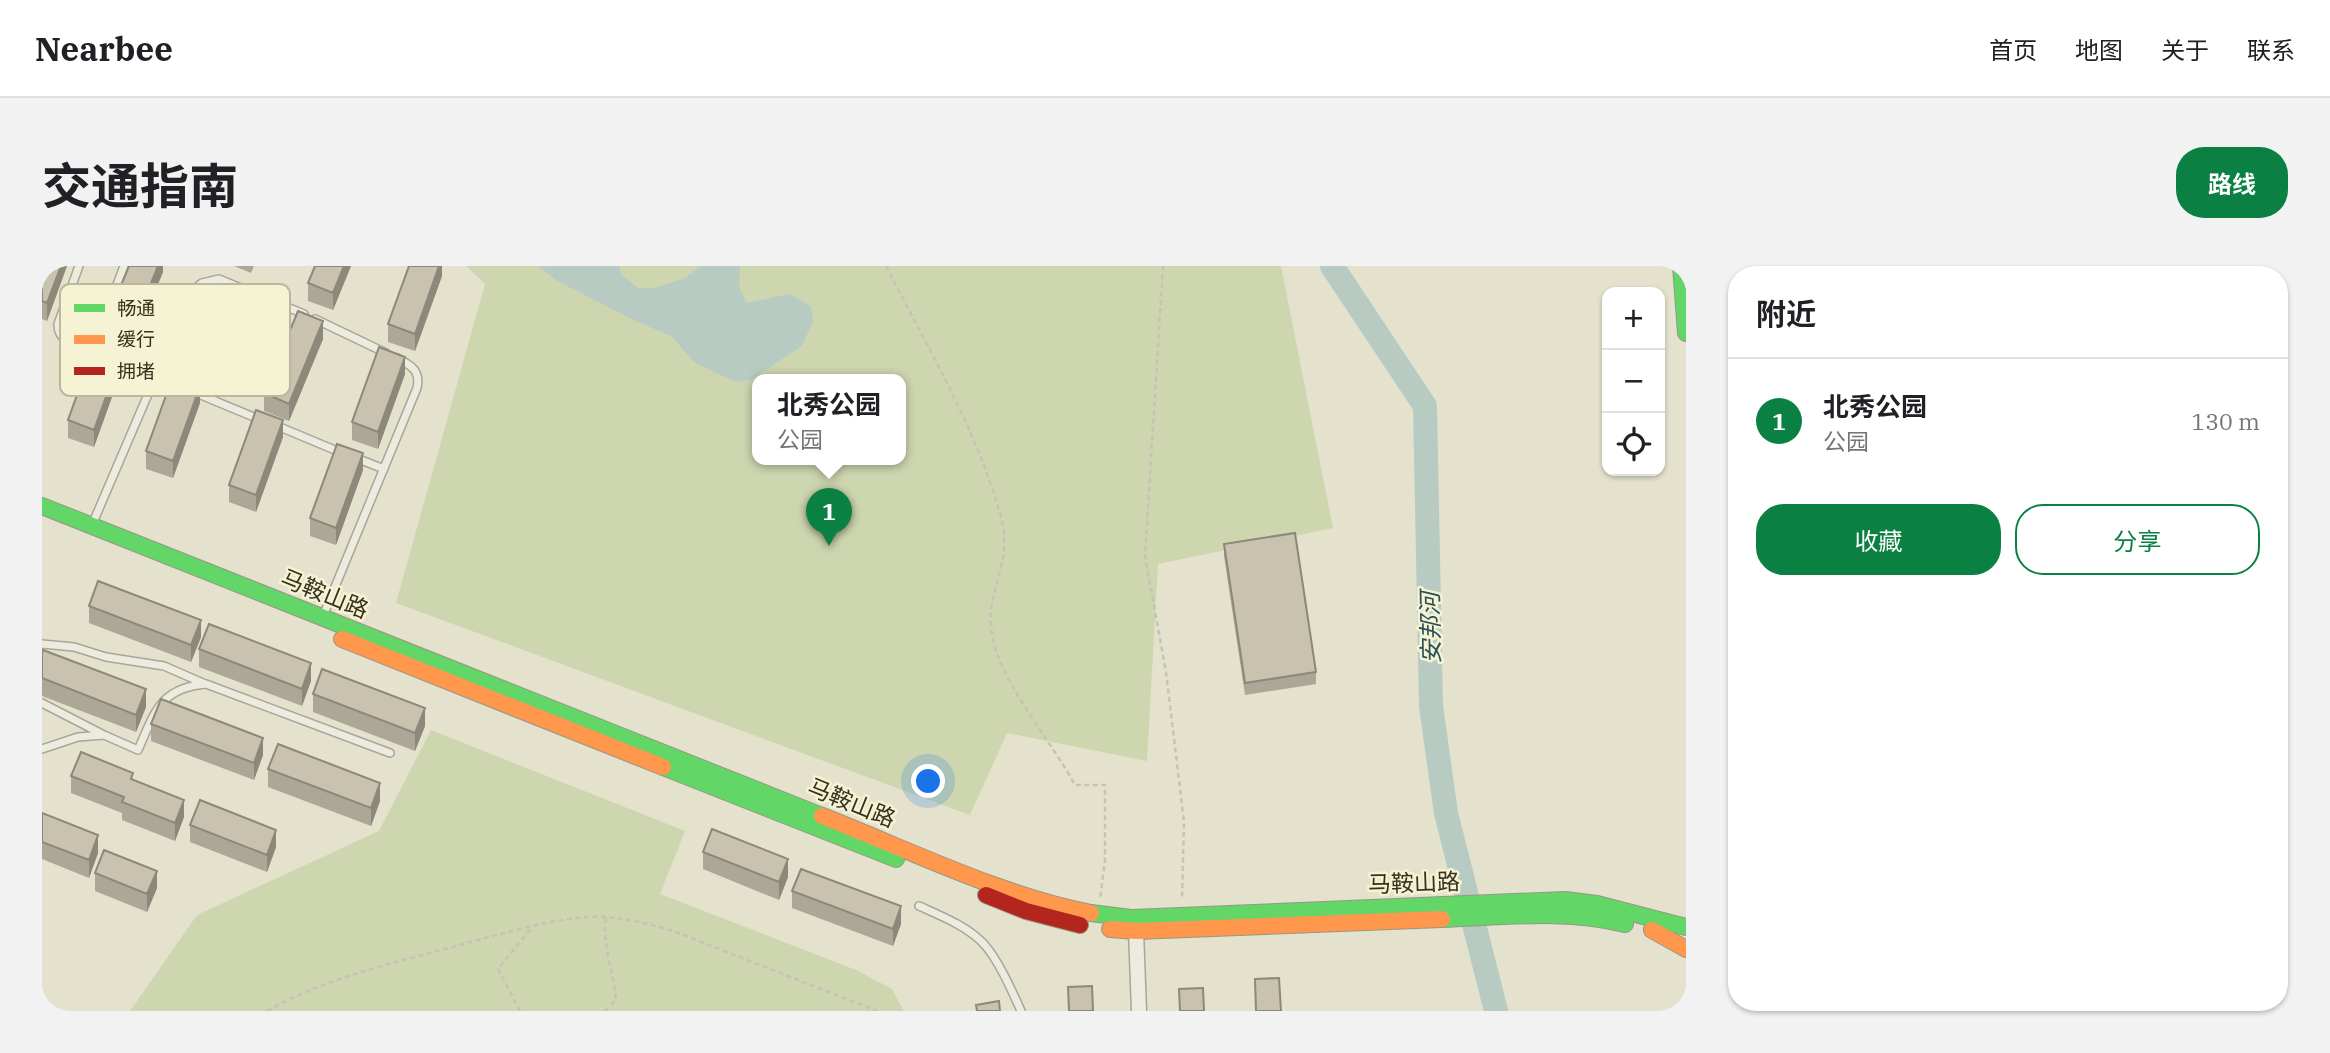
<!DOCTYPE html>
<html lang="zh">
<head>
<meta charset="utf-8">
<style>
	:root { --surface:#fff; --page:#f2f2f2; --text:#202124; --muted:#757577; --line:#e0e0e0; --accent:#0b8043 }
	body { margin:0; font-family:"IBM Plex Serif","Noto Sans SC",serif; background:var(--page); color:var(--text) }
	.controls { position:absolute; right:21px; top:21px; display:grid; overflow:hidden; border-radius:14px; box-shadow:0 2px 5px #0004 }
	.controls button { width:63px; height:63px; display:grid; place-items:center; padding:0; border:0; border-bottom:2px solid var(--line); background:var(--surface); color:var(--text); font:35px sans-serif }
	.you { position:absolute; left:887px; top:516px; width:24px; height:24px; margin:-18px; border:5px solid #fff; border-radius:50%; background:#1a73e8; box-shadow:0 0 0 10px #1a73e833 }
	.badge { display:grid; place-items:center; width:46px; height:46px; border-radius:50%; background:var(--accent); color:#fff; font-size:23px; font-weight:700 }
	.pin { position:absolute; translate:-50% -58px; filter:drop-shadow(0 2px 4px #0008) }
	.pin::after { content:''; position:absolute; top:37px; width:24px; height:21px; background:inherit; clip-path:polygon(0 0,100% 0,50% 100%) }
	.popup { position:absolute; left:710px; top:108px; width:154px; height:91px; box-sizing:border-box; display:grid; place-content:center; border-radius:14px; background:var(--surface); filter:drop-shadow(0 2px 5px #0005); font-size:23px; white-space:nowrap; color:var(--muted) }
	.popup b { font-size:26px; color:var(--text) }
	.popup::after { content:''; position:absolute; left:50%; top:100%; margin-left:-14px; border:14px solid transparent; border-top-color:var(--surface) }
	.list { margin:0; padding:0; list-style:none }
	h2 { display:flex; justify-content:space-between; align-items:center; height:91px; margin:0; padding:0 28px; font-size:30px }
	h2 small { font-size:23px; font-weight:400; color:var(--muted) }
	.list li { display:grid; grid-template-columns:46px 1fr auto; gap:21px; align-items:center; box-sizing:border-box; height:126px; padding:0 28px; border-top:2px solid var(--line) }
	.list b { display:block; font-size:26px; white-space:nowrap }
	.list p { margin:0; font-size:23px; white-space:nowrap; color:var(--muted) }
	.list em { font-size:23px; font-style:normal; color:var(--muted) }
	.actions { display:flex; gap:14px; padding:21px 28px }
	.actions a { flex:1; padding:16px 0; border:2px solid var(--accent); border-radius:28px; text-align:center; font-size:24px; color:var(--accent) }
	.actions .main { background:var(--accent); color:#fff }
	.icon { flex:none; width:38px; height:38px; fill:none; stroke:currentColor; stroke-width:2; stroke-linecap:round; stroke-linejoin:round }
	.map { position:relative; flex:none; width:1644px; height:745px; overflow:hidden; border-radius:28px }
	header { display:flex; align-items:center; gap:42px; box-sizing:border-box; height:98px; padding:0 35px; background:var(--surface); border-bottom:2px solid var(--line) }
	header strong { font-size:33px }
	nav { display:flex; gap:38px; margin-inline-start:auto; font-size:24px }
	.intro { display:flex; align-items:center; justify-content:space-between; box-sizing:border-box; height:168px; padding:0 42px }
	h1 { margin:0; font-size:49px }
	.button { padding:18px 32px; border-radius:28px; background:var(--accent); color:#fff; font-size:24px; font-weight:700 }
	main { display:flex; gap:42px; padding:0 42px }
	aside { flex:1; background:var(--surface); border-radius:28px; box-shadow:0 2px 5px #0004 }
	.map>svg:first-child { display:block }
	.green { fill:#cdd6af; fill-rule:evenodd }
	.water { fill:#b8cbc3 }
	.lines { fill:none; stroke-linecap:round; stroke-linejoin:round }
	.river { stroke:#b8cbc3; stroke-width:24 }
	.lane-casing { stroke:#a9a696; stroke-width:10 }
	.street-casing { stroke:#a9a696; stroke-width:17 }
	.fast-casing { stroke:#999686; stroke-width:18 }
	.slow-casing { stroke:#999686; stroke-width:18 }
	.jam-casing { stroke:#999686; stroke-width:18 }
	.path { stroke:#c5c3b6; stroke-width:2.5; stroke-dasharray:5 3.5; stroke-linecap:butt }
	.lane { stroke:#ecebdf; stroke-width:7 }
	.street { stroke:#ecebdf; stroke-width:14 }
	.fast { stroke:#63d668; stroke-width:16 }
	.slow { stroke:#ff974d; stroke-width:16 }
	.jam { stroke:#b3261e; stroke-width:16 }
	.wall { fill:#aca796 }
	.shaded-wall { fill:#8c887a }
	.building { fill:#c8c2ae; stroke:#8c887a; stroke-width:2 }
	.labels { text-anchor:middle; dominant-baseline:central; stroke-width:5; stroke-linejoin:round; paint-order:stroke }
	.street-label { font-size:23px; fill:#38301e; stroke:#f5f3d3 }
	.water-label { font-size:24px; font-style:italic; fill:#2d5158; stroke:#f5f3d3 }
	.key { fill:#f5f3d3; stroke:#bcb89d; stroke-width:2 }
	.key-label { font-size:19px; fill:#38301e }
</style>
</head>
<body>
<header>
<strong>Nearbee</strong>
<nav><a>首页</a><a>地图</a><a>关于</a><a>联系</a></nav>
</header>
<div class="intro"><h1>交通指南</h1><a class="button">路线</a></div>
<main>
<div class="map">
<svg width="1644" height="745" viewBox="0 0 1644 745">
	<rect width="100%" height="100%" fill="#e4e2cd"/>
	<!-- green -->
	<path class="green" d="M 424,0 L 1239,0 L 1291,262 L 1116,298 L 1105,495 L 965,467 L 928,549 L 354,337 L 443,18 ZM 715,114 L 859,114 L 859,194 L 715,194 Z
		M 389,464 L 643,565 L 618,628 L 814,704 L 850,723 L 862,745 L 88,745 L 155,649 L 337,565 Z"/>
	<!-- water -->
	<path class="water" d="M 496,0 L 577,0 L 579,8 L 596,22 L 612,22 L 643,12 L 659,0 L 698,0 L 697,20 L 704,37 L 748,28 L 769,41 L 771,55 L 760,80 L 709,114 L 693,116 L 652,96 L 629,70 L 596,56 L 515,15 Z"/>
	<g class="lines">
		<!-- river -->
		<path class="river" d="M 1290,0 L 1383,140 L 1389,440 L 1404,547 L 1454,745"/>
		<!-- lane casing -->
		<g class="lane-casing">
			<path id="lane" d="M 37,0 L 16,58 C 15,78 41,82 57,88
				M 273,53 L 344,87
				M 50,85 L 82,0
				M 71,94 L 135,120
				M 149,125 L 219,154
				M 233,159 L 300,187
				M 314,192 L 342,203
				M 50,259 L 107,126 L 121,59 L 130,46 L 151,24 L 160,17 L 177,13 L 262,48
				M 281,350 L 375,122 C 379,105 369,99 355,92
				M 0,378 L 32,381 L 64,391 L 122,400 L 161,417
				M 0,437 L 62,469 L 36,471 L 0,483
				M 62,469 L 96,484 C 113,446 118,422 164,418 L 348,487
				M 877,640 C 899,650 925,660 942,678 C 957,695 970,725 979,745"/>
		</g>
		<!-- street casing -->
		<g class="street-casing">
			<path id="street" d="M 1094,665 L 1097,745"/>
		</g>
		<!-- fast casing -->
		<g class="fast-casing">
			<path id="fast" d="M 1639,0 L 1644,67
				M 0,240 L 780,550
				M 621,501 L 854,593
				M 1049,647 L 1089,652 L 1523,634 L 1555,638 L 1644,661
				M 1400,653 C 1460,651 1524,643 1583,658"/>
		</g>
		<!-- slow casing -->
		<g class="slow-casing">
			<path id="slow" d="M 300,373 L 621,501
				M 780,550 C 867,584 957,629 1049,647
				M 1068,663 L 1094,665 L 1400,653
				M 1610,664 L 1644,683"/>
		</g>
		<!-- jam casing -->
		<g class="jam-casing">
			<path id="jam" d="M 944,629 L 984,645 L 1038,659"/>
		</g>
		<!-- path -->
		<path class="path" d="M 844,0 C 885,81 935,163 959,251 C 971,296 946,321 949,361 C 953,411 1009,474 1033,519 L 1063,519 L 1063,594 L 1058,634
			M 1121,0 L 1103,290 L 1124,406 L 1142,556 L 1140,633
			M 225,745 C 285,711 352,697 418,679 C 459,668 524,648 565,651 C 588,653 611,659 634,666 L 835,745
			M 478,745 L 456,703 L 490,661
			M 563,745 L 574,734 C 572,706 560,679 564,651"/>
		<!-- lane -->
		<use href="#lane" class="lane"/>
		<!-- street -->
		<use href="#street" class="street"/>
		<!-- fast -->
		<use href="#fast" class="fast"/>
		<!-- slow -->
		<use href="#slow" class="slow"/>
		<!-- jam -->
		<use href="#jam" class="jam"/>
	</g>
	<!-- wall -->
	<path class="wall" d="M 0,0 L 25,0 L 5,55 L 0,53 Z
		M 121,0 L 121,6 L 87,88 L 62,78 L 62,60 Z
		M 192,0 L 212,0 L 209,7 Z
		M 309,0 L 291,44 L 266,35 L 266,17 Z
		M 400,0 L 400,10 L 373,85 L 346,76 L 346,58 Z
		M 281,73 L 247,155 L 222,145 L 222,127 Z
		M 79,106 L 52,181 L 26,172 L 26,154 Z
		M 363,108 L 336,183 L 310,174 L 310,156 Z
		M 158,137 L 131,212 L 104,203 L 104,185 Z
		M 241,171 L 214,246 L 187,236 L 187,219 Z
		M 321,204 L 294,279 L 268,270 L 268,252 Z
		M 1182,278 L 1274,406 L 1274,418 L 1203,429 L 1182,290 Z
		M 47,340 L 159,371 L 149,396 L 47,357 Z
		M 157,383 L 269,415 L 260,440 L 157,401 Z
		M 0,387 L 104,441 L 94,466 L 0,430 Z
		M 271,428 L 383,460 L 373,485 L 271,446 Z
		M 109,458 L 221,489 L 212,514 L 109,475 Z
		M 226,503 L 338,535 L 329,560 L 226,521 Z
		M 29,510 L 91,514 L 142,551 L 133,575 L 80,554 L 80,547 L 29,527 Z
		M 0,547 L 56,587 L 47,612 L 0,593 Z
		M 148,559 L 234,581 L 225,606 L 148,576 Z
		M 661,586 L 746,611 L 737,634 L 661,603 Z
		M 53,607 L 115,622 L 105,646 L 53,625 Z
		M 750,625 L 859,658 L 851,680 L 750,642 Z"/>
	<!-- shaded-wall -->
	<path class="shaded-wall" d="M 19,0 L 25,0 L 5,55 L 5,37 Z
		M 116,0 L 121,0 L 121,6 L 87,88 L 87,71 Z
		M 302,0 L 309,0 L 291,44 L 291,27 Z
		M 397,0 L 400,0 L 400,10 L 373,85 L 373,68 Z
		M 281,55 L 281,73 L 247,155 L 247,138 Z
		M 79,89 L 79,106 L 52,181 L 52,164 Z
		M 363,91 L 363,108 L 336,183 L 336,166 Z
		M 158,120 L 158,137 L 131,212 L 131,195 Z
		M 241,154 L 241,171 L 214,246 L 214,229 Z
		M 321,187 L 321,204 L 294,279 L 294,262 Z
		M 159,354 L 159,371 L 149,396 L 149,379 Z
		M 269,397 L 269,415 L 260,440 L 260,423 Z
		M 104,423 L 104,441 L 94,466 L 94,449 Z
		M 383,442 L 383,460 L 373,485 L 373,467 Z
		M 221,472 L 221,489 L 212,514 L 212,497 Z
		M 338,517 L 338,535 L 329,560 L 329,542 Z
		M 142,534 L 142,551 L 133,575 L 133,557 Z
		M 234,564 L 234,581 L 225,606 L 225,589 Z
		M 56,569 L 56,587 L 47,612 L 47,594 Z
		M 746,593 L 746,611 L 737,634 L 737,616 Z
		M 115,605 L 115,622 L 105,646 L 105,628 Z
		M 859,640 L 859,658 L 851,680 L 851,663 Z"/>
	<!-- building -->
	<path class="building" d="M 0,0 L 19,0 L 5,37 L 0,35 Z
		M 87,0 L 116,0 L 87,71 L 62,60 Z
		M 273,0 L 302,0 L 291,27 L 266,17 Z
		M 367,0 L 397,0 L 373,68 L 346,58 Z
		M 256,45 L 281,55 L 247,138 L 222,127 Z
		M 53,79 L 79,89 L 52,164 L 26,154 Z
		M 337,81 L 363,91 L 336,166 L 310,156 Z
		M 131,110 L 158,120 L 131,195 L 104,185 Z
		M 214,144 L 241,154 L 214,229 L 187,219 Z
		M 295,178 L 321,187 L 294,262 L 268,252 Z
		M 1253,267 L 1274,406 L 1203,417 L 1182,278 Z
		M 56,315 L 159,354 L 149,379 L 47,340 Z
		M 167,358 L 269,397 L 260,423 L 157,383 Z
		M 1,384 L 104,423 L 94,449 L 0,412 L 0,387 Z
		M 280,403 L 383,442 L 373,467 L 271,428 Z
		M 119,433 L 221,472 L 212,497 L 109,458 Z
		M 236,478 L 338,517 L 329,542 L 226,503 Z
		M 39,486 L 91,507 L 89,513 L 142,534 L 133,557 L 80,536 L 82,531 L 29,510 Z
		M 158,534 L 234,564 L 225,589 L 148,559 Z
		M 0,547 L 56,569 L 47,594 L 0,576 Z
		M 670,563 L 746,593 L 737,616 L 661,586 Z
		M 62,584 L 115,605 L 105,628 L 53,607 Z
		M 759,603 L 859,640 L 851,663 L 750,625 Z
		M 1237,712 L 1239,745 L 1214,745 L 1213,713 Z
		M 1050,720 L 1051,745 L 1027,745 L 1026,721 Z
		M 1161,722 L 1162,745 L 1138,745 L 1137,723 Z
		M 957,735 L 958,745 L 935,745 L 934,739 Z"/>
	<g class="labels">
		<!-- street labels -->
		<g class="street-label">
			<text transform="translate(283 327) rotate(22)">马鞍山路</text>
			<text transform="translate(810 536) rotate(22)">马鞍山路</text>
			<text transform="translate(1372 616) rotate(-2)">马鞍山路</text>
		</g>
		<!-- water labels -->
		<g class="water-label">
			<text transform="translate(1388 362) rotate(-91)">安邦河</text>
		</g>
	</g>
	<!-- legend -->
	<rect x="18" y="18" width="230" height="112" rx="10" class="key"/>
	<rect x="32" y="38" width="31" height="8" fill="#63d668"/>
	<rect x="32" y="69" width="31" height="9" fill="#ff974d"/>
	<rect x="32" y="101" width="31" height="8" fill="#b3261e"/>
	<g class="key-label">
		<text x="75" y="49">畅通</text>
		<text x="75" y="80">缓行</text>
		<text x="75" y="112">拥堵</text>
	</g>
</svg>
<div class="controls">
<button>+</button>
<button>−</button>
<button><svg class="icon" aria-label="locate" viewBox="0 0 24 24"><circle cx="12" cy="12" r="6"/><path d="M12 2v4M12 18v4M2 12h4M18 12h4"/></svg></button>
</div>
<div class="you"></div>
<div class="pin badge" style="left:787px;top:280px">1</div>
<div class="popup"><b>北秀公园</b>公园</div>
</div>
<aside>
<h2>附近<small></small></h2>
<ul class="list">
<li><span class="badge">1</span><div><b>北秀公园</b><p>公园</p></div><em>130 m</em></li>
</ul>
<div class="actions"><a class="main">收藏</a><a>分享</a></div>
</aside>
</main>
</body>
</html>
